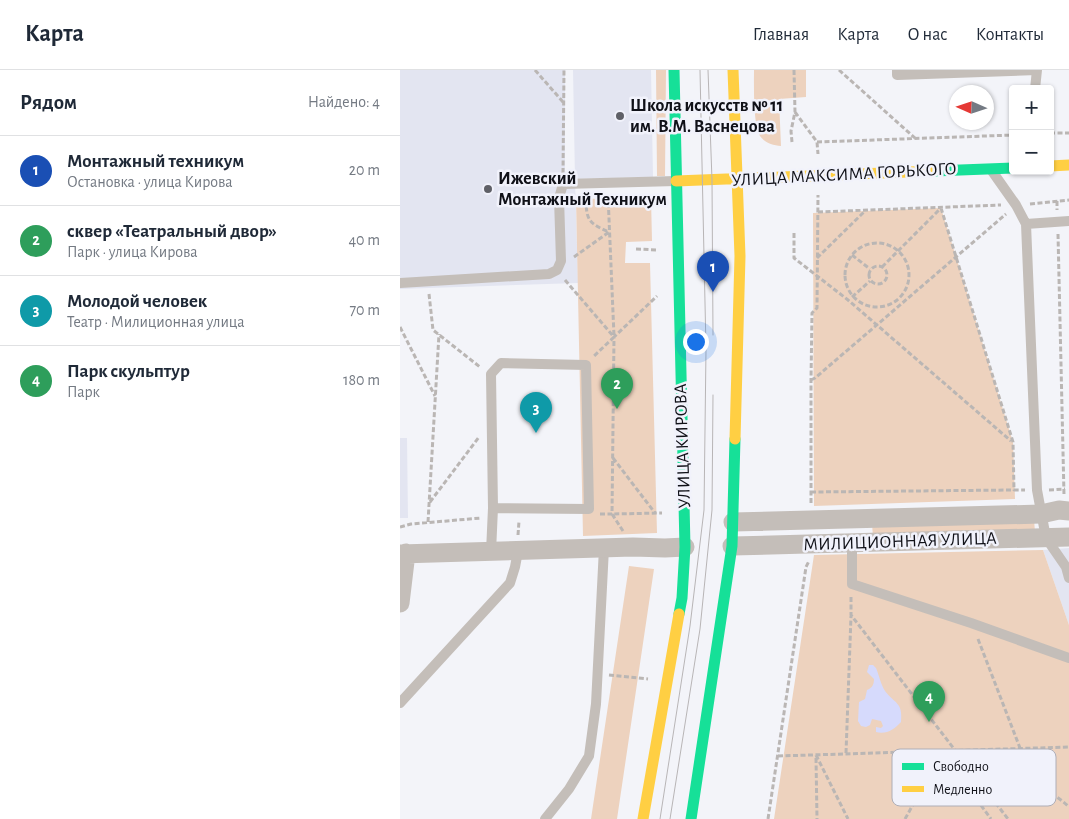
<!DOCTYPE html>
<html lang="ru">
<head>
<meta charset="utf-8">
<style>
	:root { --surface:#fff; --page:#f6f6f7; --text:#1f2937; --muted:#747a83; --line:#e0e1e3; --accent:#0f766e }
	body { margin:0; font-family:"Alegreya Sans",sans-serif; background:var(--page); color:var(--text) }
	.controls { position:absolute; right:15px; top:15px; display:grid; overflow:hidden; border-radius:5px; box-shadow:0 1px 4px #0004 }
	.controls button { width:45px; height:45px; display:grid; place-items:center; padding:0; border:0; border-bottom:1px solid var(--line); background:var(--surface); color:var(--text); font:25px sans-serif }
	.compass { position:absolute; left:549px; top:15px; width:45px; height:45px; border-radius:50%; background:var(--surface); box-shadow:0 1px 4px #0004; rotate:273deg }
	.you { position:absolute; left:295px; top:271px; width:18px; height:18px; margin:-12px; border:4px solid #fff; border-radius:50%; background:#1a73e8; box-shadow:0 0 0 8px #1a73e833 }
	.badge { display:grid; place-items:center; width:32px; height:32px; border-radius:50%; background:var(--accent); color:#fff; font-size:16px; font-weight:700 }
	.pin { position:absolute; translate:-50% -41px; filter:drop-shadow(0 1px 2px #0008) }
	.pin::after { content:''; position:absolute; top:26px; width:18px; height:15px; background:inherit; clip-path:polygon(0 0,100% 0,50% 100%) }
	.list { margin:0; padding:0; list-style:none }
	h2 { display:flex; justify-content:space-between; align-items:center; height:65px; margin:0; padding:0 20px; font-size:21px }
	h2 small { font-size:16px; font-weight:400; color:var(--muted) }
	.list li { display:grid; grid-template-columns:32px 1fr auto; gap:15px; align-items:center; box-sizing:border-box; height:70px; padding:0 20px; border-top:1px solid var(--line) }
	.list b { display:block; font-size:19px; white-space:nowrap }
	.list p { margin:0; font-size:16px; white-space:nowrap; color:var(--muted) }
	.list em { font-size:16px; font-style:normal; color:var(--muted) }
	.map { position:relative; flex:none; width:669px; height:749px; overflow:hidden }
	header { display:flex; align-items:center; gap:30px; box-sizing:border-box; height:70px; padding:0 25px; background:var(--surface); border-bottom:1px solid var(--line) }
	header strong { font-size:24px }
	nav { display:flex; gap:28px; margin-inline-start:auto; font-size:18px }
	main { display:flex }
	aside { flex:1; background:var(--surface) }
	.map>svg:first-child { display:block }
	.built { fill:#e3e5f1 }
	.green { fill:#edd2be }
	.water { fill:#d6dafc }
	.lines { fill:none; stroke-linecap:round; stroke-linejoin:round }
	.path { stroke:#bab6b4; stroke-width:3; stroke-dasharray:5 2.5; stroke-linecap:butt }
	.lane { stroke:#c4beb9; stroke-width:10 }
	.street { stroke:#c4beb9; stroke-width:19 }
	.fast { stroke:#16e098; stroke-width:11 }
	.slow { stroke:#ffcf43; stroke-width:11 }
	.tram { stroke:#b8b5b6; stroke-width:1 }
	.poi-dot { fill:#5f6067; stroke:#f1f2fb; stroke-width:2 }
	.labels { text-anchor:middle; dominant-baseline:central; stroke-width:5; stroke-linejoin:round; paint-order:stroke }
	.poi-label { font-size:18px; font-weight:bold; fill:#101118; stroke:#f1f2fb; text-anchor:start }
	.street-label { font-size:18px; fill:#101118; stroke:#f1f2fb }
	.key { fill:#f1f2fb; stroke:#aeaeb7; stroke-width:1 }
	.key-label { font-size:14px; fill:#101118 }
</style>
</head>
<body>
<header>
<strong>Карта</strong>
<nav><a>Главная</a><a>Карта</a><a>О нас</a><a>Контакты</a></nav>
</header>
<main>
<aside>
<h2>Рядом<small>Найдено: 4</small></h2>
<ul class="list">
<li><span class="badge" style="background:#1a4fb4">1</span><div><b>Монтажный техникум</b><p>Остановка · улица Кирова</p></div><em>20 m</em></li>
<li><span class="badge" style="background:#2e9e5b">2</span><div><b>сквер «Театральный двор»</b><p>Парк · улица Кирова</p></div><em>40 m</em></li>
<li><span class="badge" style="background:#0f9aa8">3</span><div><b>Молодой человек</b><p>Театр · Милиционная улица</p></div><em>70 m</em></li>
<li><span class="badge" style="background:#2e9e5b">4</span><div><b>Парк скульптур</b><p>Парк</p></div><em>180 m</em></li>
</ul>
</aside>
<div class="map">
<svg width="669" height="749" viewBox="0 0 669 749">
	<rect width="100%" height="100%" fill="#f3f4f9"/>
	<!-- built -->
	<path class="built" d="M 0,0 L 165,0 L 165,101 L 167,106 L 175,109 L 173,0 L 251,0 L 253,107 L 175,109 L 178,213 L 0,219 Z
		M 0,368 L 7,368 L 8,448 L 0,448 Z
		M 669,478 L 669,555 L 643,480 Z"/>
	<!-- green -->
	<path class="green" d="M 256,0 L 266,0 L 265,106 L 257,106 Z
		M 354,0 L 406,0 L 406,27 L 379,29 L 381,76 C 373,75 365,73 360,66 C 353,55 354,15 354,0 Z
		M 251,128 L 252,171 L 226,172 L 225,193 L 250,193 L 257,463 L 183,466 L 176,129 Z
		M 541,138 L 613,372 L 615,429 L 414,436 L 413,143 Z
		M 634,448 L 635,463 L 473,468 L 472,453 Z
		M 643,480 L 669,555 L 669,749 L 374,749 L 414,485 Z
		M 229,496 L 254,499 L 217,749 L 191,749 Z"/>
	<!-- water -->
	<path class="water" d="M 469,595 L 473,595 L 476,598 C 479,605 481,615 485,621 C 495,634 503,632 501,652 C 495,659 486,665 476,662 L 476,657 L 481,658 L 483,656 L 481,651 L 472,649 L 470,655 L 466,657 L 461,656 L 458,651 L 459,632 L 465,629 L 467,620 C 472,618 474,615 474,609 L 467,602 Z"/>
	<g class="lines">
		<!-- path -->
		<path class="path" d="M 135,0 L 163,32
			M 439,0 L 515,68
			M 395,42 L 417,72 L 418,84
			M 650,63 L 669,63
			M 392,72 L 391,61 L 395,42 L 394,0
			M 417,72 L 613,65
			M 163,103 L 164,0
			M 208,125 L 214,266
			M 657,131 L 657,140
			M 630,134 L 669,130
			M 541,138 L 613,372 L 614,420 L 625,420
			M 418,142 L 601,135
			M 394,163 L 394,188 L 448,230 L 611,371
			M 658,164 L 664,425
			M445 205a32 32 0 1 1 64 0a32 32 0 1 1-64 0Z
			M 236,179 L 258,180
			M 452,185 L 470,199
			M 174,187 L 209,162 C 188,153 186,150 186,126
			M 417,188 L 464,142
			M469 205a9 9 0 1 1 18 0a9 9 0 1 1-18 0Z
			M 482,197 L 541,138
			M 165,210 L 214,267 L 193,287
			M 29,224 L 33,260 L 80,297
			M 452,227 L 470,211
			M 0,257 L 35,326
			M 411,310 L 415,308 L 606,144
			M 213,388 L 255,443
			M 649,420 L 665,419
			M 411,422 L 614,420
			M 30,432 L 79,367
			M 411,433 L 411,310 L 412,243 L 417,238 L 418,125
			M 200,444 L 212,444 L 214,267 L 257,226
			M 28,452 L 39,264
			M 0,457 L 11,454 L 81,448
			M 223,461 L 212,444 L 262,443
			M 118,465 L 119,451
			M 451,527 L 451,545 L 608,749
			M 578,569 L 620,678
			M 209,605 L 248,609
			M 541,681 L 591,749
			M 446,683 L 451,546
			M 416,685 L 448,749
			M 378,686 L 669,677
			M 416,688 L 417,749
			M 574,726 C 580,721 587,716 595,714 C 620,708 651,719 669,737
			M 368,749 L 406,497 L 409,491
			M 505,749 L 519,724 L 530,717 L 530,681"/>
		<!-- lane -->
		<path class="lane" d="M 497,0 L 497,5 L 637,0
			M 635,19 L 637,0
			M 592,101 L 616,135 L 626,154 L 637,420 L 646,468 L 666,497 L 669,508
			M 626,154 L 669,151
			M 0,213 L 149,204 L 157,200 L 161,191 L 159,128 L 163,114 L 276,111
			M 452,473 L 452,514 L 571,553 L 669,588
			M 91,482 L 93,438 L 189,439 L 186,295 L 101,293 L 91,304 L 93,438
			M 0,633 L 110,513 L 115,497 L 118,481
			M 145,749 L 169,719 L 189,686 L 196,634 L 204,478"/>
		<!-- street -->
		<path class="street" d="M 333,452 L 641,444 L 659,440 L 669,441
			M 332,476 L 669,467
			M 0,484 L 233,477 L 265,478 L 285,477
			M 0,533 L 6,483"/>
		<!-- fast -->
		<path class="fast" d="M 274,0 L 285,477 L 282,528 L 279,544
			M 534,101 L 613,98
			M 291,749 L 332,476 L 335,369"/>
		<!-- slow -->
		<path class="slow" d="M 333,0 L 340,186 L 335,369
			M 650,96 L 669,95
			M 276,111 L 534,101
			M 243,749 L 279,544"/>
		<!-- tram -->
		<path class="tram" d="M 308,0 L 312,110 L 313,265
			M 260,749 L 290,556 L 304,440 L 306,279 L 300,0
			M 270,749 L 300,559 L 312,440 L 313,325"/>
	</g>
	<!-- markers -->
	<g class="poi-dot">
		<circle cx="220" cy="46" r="5"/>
		<circle cx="88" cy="119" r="5"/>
	</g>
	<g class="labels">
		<!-- poi labels -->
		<g class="poi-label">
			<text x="230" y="36">Школа искусств № 11<tspan x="230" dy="21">им. В.М. Васнецова</tspan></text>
			<text x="98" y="109">Ижевский<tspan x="98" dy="21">Монтажный Техникум</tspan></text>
		</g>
		<!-- street labels -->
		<g class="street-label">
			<text transform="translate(444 105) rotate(-3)">УЛИЦА МАКСИМА ГОРЬКОГО</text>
			<text transform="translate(283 376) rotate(-92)">УЛИЦА КИРОВА</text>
			<text transform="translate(500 472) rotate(-2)">МИЛИЦИОННАЯ УЛИЦА</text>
		</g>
	</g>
	<!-- legend -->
	<rect x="492" y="679" width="164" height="57" rx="8" class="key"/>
	<rect x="502" y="693" width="22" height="7" fill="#16e098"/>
	<rect x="502" y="716" width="22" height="6" fill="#ffcf43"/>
	<g class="key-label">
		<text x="533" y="701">Свободно</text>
		<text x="533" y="724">Медленно</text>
	</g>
</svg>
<div class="controls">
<button>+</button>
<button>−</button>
</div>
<svg class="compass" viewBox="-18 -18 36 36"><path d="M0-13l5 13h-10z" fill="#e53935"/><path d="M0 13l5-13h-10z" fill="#747a83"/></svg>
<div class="you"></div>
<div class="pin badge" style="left:313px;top:222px;background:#1a4fb4">1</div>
<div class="pin badge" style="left:217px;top:339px;background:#2e9e5b">2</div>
<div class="pin badge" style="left:136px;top:363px;background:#0f9aa8">3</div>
<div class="pin badge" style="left:529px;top:652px;background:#2e9e5b">4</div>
</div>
</main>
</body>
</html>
